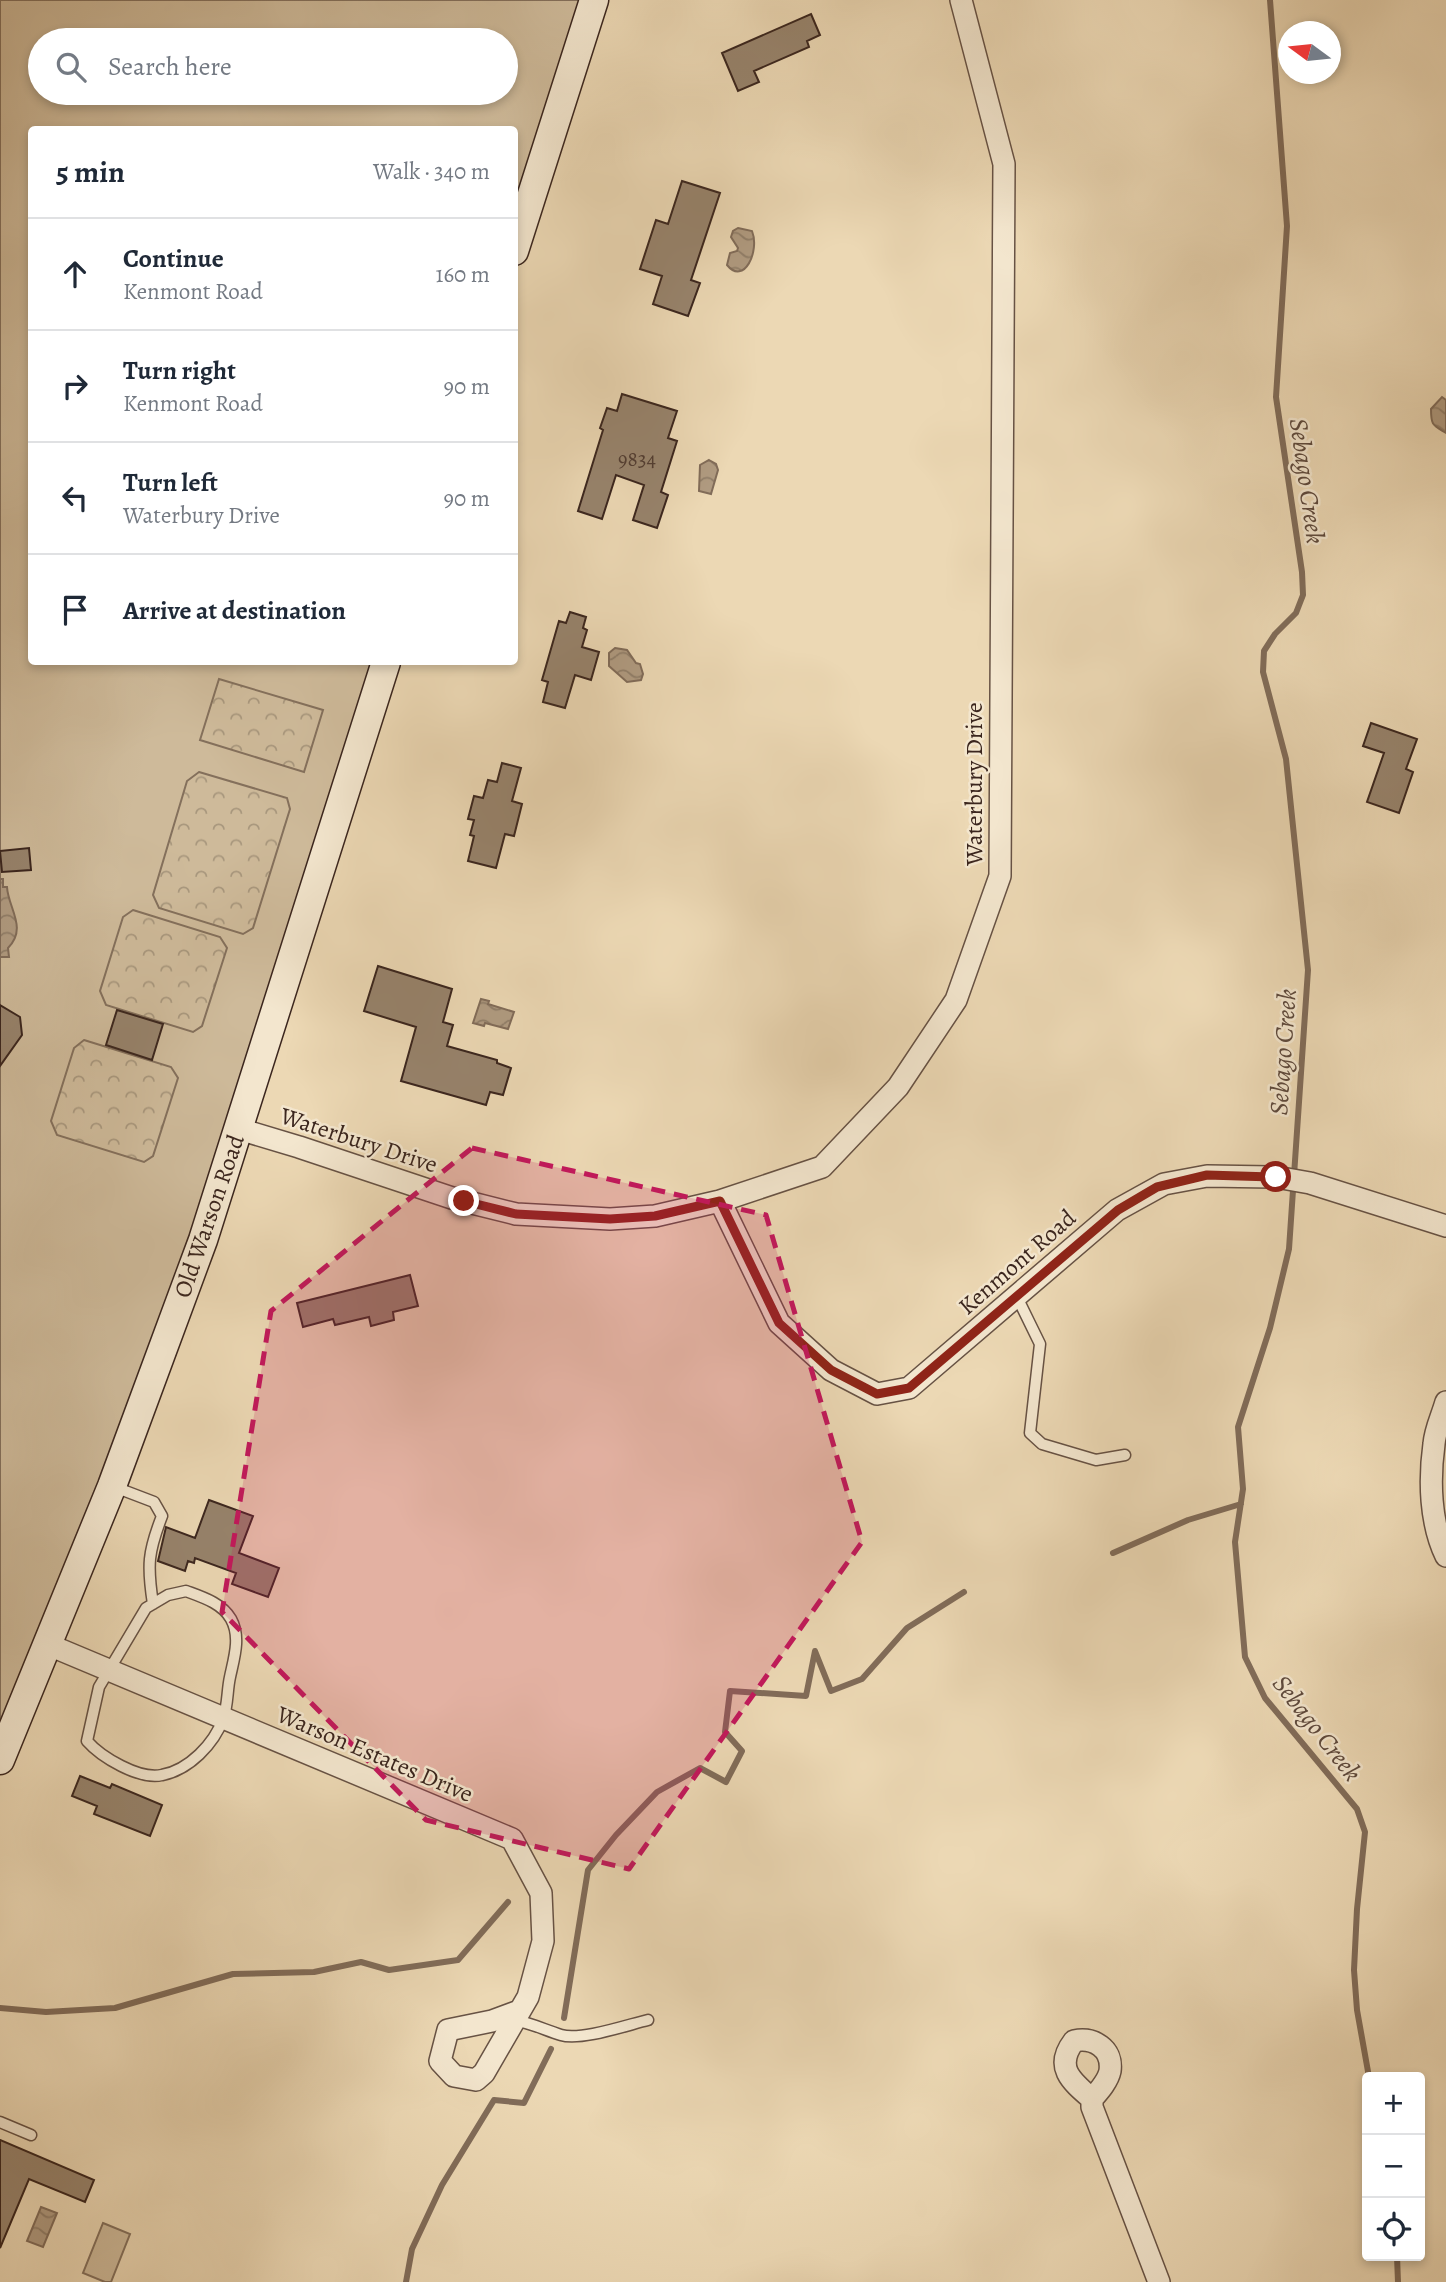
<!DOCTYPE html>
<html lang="en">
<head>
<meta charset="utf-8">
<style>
	:root { --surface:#fff; --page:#f6f6f7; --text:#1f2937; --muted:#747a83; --line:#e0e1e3 }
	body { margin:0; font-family:Alegreya,serif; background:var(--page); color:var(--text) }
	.controls { position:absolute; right:21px; bottom:21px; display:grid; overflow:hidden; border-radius:7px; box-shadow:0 4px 10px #0003 }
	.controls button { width:63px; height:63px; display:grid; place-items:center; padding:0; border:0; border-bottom:2px solid var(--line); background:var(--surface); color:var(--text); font:35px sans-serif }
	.compass { position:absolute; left:1278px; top:21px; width:63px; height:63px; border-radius:50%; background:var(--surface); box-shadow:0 4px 10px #0003; rotate:285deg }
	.stop { position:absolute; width:21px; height:21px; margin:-16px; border:5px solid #8f2418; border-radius:50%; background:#fff }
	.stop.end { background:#8f2418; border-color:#fff; box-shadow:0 2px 7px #0008 }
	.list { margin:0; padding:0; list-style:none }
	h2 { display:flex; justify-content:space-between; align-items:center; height:91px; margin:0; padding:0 28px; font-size:30px }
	h2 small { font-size:23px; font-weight:400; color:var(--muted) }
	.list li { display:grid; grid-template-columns:46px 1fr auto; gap:21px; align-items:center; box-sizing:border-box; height:112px; padding:0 28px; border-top:2px solid var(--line) }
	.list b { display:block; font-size:26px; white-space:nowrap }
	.list p { margin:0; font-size:23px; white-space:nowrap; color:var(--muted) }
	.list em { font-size:23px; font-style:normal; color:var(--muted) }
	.icon { flex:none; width:38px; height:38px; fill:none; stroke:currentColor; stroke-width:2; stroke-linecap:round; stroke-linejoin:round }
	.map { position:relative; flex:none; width:1446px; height:2282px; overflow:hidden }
	.search { position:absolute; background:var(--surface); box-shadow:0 4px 10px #0003; left:28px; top:28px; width:490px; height:77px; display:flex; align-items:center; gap:18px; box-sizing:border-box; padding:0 24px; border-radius:38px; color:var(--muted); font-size:26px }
	.panel { position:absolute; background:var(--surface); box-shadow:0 4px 10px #0003; left:28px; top:126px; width:490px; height:539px; border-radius:7px }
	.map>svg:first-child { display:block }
	.green { fill:#ceba9a; stroke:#84705c; stroke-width:2; fill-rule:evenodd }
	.forest { fill:url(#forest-crowns); stroke:#84705c; stroke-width:2 }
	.water { fill:url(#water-waves); stroke:#816c59; stroke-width:2 }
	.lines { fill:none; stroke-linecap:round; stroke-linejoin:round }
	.stream { stroke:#816c59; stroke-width:6 }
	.building { fill:#97836c; stroke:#3b261e; stroke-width:2 }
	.lane-casing { stroke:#675244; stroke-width:13 }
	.street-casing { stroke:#675244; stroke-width:24 }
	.secondary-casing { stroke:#3b261e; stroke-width:31 }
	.lane { stroke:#f3e6ce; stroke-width:10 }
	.street { stroke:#f3e6ce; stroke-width:21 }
	.secondary { stroke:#f3e6ce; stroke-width:28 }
	.route { stroke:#8f2418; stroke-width:9 }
	.marked { fill:#c2185b; fill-opacity:0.2; stroke:#c2185b; stroke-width:5; stroke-dasharray:14 9; stroke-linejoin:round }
	.labels { text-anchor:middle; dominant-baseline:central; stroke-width:5; stroke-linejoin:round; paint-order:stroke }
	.number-label { font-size:21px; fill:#523d32 }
	.street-label { font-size:24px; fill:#3b261e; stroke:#f3e6ce }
	.water-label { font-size:26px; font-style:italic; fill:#5e493c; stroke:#f3e6ce }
</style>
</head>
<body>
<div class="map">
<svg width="1446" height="2282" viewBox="0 0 1446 2282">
	<defs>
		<pattern id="forest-crowns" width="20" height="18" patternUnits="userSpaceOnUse" patternTransform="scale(1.75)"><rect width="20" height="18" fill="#ceba9a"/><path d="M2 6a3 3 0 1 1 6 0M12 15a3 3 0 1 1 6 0" fill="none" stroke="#a8977d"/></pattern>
		<pattern id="water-waves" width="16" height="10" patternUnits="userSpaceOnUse" patternTransform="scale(1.75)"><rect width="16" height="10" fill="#b09b81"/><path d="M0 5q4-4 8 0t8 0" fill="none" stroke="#907e69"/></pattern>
	</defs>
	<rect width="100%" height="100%" fill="#ecd8b4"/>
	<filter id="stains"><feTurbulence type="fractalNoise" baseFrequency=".00286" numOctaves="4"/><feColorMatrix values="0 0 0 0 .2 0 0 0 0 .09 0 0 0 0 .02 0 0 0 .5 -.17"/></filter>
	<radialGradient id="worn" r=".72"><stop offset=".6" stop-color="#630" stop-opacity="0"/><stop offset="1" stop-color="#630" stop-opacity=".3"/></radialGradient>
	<!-- green -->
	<path class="green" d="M 0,0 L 583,0 L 515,216 L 514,130 L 32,130 L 32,662 L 374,662 L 179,1284 L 0,1732 ZM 40,40 L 506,40 L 506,93 L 40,93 Z
		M 103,2223 L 130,2234 L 111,2282 L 105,2282 L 83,2273 Z"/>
	<!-- forest -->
	<path class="forest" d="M 219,679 L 323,710 L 304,772 L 200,740 Z
		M 199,772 L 287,798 L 290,809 L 253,928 L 243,934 L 159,908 L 153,895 L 187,781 Z
		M 133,910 L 220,937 L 227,948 L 202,1026 L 193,1032 L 106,1005 L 100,991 L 123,917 Z
		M 84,1040 L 171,1067 L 178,1078 L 153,1156 L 144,1162 L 57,1135 L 51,1121 L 74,1048 Z"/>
	<!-- water -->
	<path class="water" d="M 738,228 L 752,231 C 760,251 744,286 727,265 L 730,253 L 737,251 L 738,248 L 731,237 L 733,231 Z
		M 1442,397 L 1446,400 L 1446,433 C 1433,425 1431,426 1431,409 Z
		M 709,460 L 716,464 L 718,470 L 711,494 L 699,491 L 700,465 Z
		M 615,648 L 627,650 L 636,663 L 640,664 L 643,674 L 641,680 L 627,682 L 609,666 L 609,653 Z
		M 0,879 L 3,879 L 3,887 L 7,887 C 8,908 28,928 8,948 L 9,957 L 0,957 Z
		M 481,999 L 489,1001 L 488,1004 L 514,1012 L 508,1029 L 485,1023 L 484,1026 L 473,1023 Z
		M 41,2207 L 57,2213 L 43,2247 L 27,2241 Z"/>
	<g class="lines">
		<!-- stream -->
		<path class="stream" d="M 1270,0 L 1287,226 L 1276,397 L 1302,572 L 1303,595 L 1296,613 L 1275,634 L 1264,651 L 1263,672 L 1286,759 L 1308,970 L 1289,1249 L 1270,1328 L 1238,1427 L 1243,1489 L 1235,1542 L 1245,1657 L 1265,1698 L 1357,1809 L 1365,1832 L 1357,1909 L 1354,1970 L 1357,2010 L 1369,2077
			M 1113,1553 L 1188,1520 L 1241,1504
			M 0,2008 L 46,2012 L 115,2008 L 233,1974 L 314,1972 L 361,1962 L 389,1970 L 458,1960 L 508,1902
			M 564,2018 L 588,1870 L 616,1835 L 657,1792 L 700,1768 L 726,1782 L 742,1751 L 725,1732 L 730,1691 L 806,1696 L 815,1651 L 831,1691 L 862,1679 L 907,1628 L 964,1592
			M 1397,2256 L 1398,2282
			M 406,2282 L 412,2249 L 442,2185 L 494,2100 L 524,2103 L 551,2049"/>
	</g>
	<!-- building -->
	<path class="building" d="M 811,14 L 820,35 L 807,41 L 809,47 L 754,71 L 759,82 L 738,91 L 722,53 Z
		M 682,181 L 720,193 L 691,280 L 700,283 L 688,316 L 653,304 L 662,276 L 640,269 L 656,220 L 668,224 Z
		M 622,394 L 677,411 L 668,438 L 677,441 L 661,492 L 668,495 L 657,528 L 633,520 L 644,485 L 616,475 L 602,519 L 578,511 L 603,430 L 600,428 L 607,408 L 617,411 Z
		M 570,612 L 586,617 L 583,628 L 587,630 L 582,647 L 599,652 L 591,680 L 575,675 L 565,708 L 543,702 L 548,682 L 542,680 L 559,621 L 566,623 Z
		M 1371,723 L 1417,739 L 1406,769 L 1413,772 L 1399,813 L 1367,802 L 1384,753 L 1363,746 Z
		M 502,763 L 521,768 L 512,801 L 522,804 L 514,836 L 505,834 L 496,868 L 468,861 L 474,836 L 470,835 L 474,820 L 468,819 L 474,796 L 483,798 L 488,780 L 497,782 Z
		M 29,848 L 31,870 L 2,872 L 0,851 Z
		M 378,966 L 452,989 L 443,1022 L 453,1025 L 447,1046 L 497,1060 L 497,1063 L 511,1068 L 503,1095 L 490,1092 L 486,1105 L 401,1081 L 416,1027 L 364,1011 Z
		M 0,1005 L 20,1017 L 22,1035 L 0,1066 Z
		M 117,1010 L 163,1024 L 152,1060 L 106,1045 Z
		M 410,1275 L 418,1306 L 393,1312 L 394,1320 L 371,1326 L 369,1317 L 335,1325 L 333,1319 L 303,1327 L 297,1303 Z
		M 209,1500 L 253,1516 L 239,1553 L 279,1568 L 268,1597 L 232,1584 L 236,1573 L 195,1558 L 194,1563 L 188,1561 L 185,1571 L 158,1561 L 166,1527 L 195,1538 Z
		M 80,1776 L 110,1788 L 112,1784 L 162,1805 L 150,1836 L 94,1814 L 97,1806 L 72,1796 Z
		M 0,2140 L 94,2180 L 85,2202 L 29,2179 L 0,2248 Z"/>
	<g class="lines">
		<!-- lane casing -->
		<g class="lane-casing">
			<path id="lane" d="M 1017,1297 L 1040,1344 L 1030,1433 L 1042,1444 L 1096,1460 L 1125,1455
				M 112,1486 L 154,1502 L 162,1516 C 148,1552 147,1565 153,1604
				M 186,1591 C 202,1597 222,1603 231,1619 C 241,1637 234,1658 230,1677 C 227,1690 228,1706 223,1719 C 214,1744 189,1770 162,1775 C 139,1780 101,1757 87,1741 L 99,1687 L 146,1608 L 168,1595 Z
				M 514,2020 C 531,2023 545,2030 561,2035 C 581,2041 627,2025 648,2020
				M 0,2122 L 31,2135"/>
		</g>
		<!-- street casing -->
		<g class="street-casing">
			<path id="street" d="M 239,1129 L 299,1147 L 452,1198 L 516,1214 L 610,1219 L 655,1216 L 720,1201 L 822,1167 L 898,1087 L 956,1000 L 1000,876 L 1004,164 L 961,0
				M 720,1201 L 779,1323 L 831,1370 L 877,1394 L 909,1388 L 1117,1210 L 1164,1184 L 1207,1176 L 1276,1177 L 1310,1183 L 1446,1226
				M 1446,1402 C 1442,1416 1435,1430 1434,1444 C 1429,1480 1430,1523 1446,1556
				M 49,1645 L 512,1839 L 541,1893 L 543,1941 L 528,1997 L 484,2073 L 476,2080 L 454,2076 L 440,2061 L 448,2030 L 492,2021 L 519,2011
				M 1092,2099 C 1099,2091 1108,2081 1110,2071 C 1113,2048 1093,2037 1074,2041 C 1054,2067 1071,2081 1092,2099 L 1092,2107 L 1159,2282"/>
		</g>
		<!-- secondary casing -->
		<g class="secondary-casing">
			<path id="secondary" d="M 514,251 L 594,0
				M 0,1760 L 112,1486 L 203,1240 L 386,662"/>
		</g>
		<!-- lane -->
		<use href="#lane" class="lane"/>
		<!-- street -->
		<use href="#street" class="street"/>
		<!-- secondary -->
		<use href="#secondary" class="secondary"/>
	</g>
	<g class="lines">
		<!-- route -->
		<path class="route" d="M 464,1201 L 516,1214 L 610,1219 L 655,1216 L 720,1201 L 779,1323 L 831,1370 L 877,1394 L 909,1388 L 1118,1210 L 1157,1187 L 1207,1175 L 1276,1177"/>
	</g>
	<!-- marked area -->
	<path class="marked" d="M 472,1148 L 766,1215 L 862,1542 L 629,1869 L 426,1820 L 222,1612 L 271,1311 Z"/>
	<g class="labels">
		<!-- number labels -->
		<g class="number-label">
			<text x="637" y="459">9834</text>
		</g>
		<!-- street labels -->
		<g class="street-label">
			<text transform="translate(974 784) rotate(-90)">Waterbury Drive</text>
			<text transform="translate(359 1140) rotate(18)">Waterbury Drive</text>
			<text transform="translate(209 1216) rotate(-71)">Old Warson Road</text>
			<text transform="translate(1017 1262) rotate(-41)">Kenmont Road</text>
			<text transform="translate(375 1754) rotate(23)">Warson Estates Drive</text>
		</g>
		<!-- water labels -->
		<g class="water-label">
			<text transform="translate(1307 481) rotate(82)">Sebago Creek</text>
			<text transform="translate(1283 1052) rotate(-86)">Sebago Creek</text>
			<text transform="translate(1317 1728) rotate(52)">Sebago Creek</text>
		</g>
	</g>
	<rect width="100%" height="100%" filter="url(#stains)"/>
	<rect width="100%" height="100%" fill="url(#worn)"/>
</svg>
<div class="controls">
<button>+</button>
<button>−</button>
<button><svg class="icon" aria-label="locate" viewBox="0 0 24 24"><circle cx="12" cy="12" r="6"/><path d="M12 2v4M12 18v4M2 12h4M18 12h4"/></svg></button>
</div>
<svg class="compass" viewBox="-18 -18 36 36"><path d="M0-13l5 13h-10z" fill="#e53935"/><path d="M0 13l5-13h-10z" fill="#747a83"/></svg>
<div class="stop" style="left:1276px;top:1177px"></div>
<div class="stop end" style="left:464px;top:1201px"></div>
<div class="search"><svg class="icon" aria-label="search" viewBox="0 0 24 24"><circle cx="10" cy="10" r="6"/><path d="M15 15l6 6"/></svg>Search here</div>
<section class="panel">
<h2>5 min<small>Walk · 340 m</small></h2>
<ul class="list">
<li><svg class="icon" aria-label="ahead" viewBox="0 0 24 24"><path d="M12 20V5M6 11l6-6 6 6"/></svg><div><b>Continue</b><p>Kenmont Road</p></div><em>160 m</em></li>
<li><svg class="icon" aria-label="right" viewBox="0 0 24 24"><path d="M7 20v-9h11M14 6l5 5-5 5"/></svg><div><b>Turn right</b><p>Kenmont Road</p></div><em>90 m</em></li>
<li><svg class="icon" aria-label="left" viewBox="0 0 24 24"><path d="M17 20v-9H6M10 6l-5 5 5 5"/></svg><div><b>Turn left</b><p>Waterbury Drive</p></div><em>90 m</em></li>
<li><svg class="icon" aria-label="arrive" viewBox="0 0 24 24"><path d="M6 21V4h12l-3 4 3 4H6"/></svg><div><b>Arrive at destination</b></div></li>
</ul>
</section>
</div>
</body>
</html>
